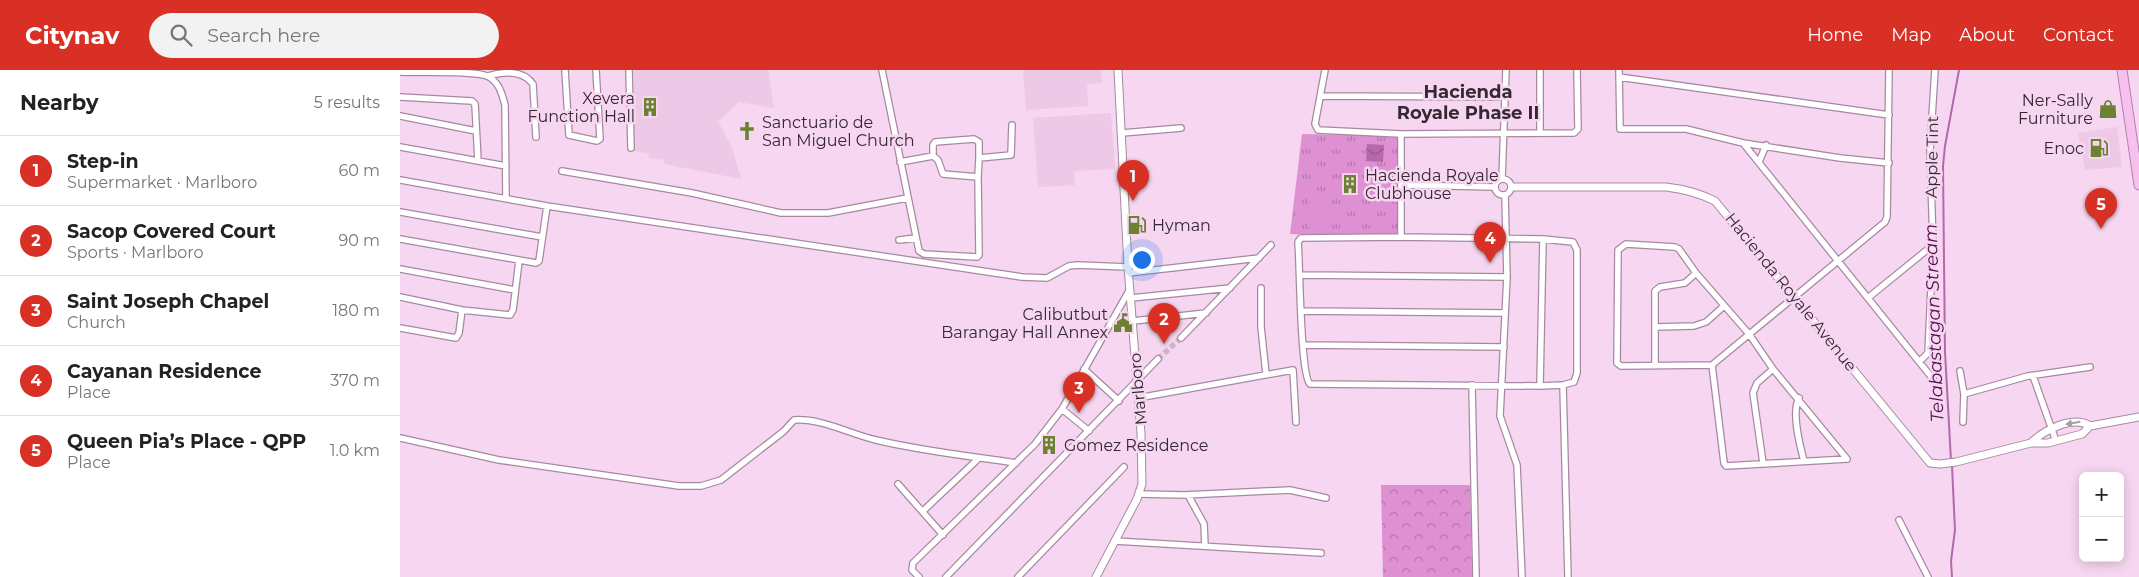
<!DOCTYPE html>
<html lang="en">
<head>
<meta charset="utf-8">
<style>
	:root { --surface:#fff; --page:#f2f2f2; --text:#222; --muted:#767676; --line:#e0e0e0; --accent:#d93025 }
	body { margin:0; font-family:Montserrat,sans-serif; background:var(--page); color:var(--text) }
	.controls { position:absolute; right:15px; bottom:15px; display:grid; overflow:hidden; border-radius:8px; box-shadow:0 2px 12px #0003 }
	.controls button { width:45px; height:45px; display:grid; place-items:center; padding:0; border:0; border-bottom:1px solid var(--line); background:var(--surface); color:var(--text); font:25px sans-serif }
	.you { position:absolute; left:741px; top:189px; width:18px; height:18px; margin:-12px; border:4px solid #fff; border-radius:50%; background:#1a73e8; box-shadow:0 0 0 8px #1a73e833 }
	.badge { display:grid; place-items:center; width:32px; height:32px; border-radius:50%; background:var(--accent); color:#fff; font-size:16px; font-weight:700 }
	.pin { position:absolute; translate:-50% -41px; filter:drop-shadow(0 1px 2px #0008) }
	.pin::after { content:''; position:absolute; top:26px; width:18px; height:15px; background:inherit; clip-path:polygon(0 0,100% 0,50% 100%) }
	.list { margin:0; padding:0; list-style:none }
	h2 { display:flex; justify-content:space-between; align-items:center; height:65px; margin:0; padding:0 20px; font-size:21px }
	h2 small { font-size:16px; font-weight:400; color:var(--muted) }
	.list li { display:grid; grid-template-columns:32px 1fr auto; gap:15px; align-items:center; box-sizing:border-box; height:70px; padding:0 20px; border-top:1px solid var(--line) }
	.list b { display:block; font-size:19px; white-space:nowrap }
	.list p { margin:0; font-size:16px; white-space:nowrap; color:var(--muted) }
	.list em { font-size:16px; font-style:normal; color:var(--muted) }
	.icon { flex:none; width:28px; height:28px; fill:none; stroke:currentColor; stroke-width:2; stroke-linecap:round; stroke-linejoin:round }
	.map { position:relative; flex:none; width:1739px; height:507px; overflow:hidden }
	header { display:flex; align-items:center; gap:30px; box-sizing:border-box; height:70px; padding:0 25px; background:var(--accent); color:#fff }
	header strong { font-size:24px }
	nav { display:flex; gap:28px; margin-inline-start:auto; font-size:18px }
	.search { width:350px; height:45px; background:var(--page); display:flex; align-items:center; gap:12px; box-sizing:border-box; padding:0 18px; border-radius:28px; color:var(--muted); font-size:19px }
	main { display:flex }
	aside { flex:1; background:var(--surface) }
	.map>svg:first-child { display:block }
	.built { fill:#eec8e7 }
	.grass { fill:url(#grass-tufts) }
	.forest { fill:url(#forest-crowns) }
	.pitch { fill:#de90d2 }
	.water { fill:url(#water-waves) }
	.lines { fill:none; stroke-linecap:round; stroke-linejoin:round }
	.stream { stroke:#b569ab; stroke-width:2 }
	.minor-tunnel { stroke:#cfb3ca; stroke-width:5.5; stroke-dasharray:5.5 3; stroke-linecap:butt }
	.minor-casing { stroke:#a689a1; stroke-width:8 }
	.tertiary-casing { stroke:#a689a1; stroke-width:9 }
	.trunk-casing { stroke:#b181aa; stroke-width:11 }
	.minor { stroke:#fff; stroke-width:5.5 }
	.tertiary { stroke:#fff; stroke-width:7 }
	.trunk { stroke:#f7c0ee; stroke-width:9 }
	.oneway { fill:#a49ea3 }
	.labels { text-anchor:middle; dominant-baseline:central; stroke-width:5; stroke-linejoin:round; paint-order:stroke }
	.poi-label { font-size:16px; fill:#342832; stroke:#f6d6f0; text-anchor:end }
	.street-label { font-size:16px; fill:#342832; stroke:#f6d6f0 }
	.neighbourhood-label { font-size:18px; font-weight:bold; fill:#342832; stroke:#f6d6f0 }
	.water-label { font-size:18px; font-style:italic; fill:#540c4d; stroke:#f6d6f0 }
</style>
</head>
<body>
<header>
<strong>Citynav</strong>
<div class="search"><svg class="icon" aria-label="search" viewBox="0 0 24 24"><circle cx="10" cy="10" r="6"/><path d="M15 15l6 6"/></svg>Search here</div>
<nav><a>Home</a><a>Map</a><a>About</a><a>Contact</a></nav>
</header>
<main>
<aside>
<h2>Nearby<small>5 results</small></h2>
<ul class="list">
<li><span class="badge">1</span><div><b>Step-in</b><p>Supermarket · Marlboro</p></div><em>60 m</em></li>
<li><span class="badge">2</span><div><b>Sacop Covered Court</b><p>Sports · Marlboro</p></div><em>90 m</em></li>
<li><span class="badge">3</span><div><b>Saint Joseph Chapel</b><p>Church</p></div><em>180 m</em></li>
<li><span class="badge">4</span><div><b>Cayanan Residence</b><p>Place</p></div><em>370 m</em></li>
<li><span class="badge">5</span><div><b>Queen Pia’s Place - QPP</b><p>Place</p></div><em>1.0 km</em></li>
</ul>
</aside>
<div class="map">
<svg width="1739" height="507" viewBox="0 0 1739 507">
	<defs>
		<pattern id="grass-tufts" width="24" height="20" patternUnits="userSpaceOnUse" patternTransform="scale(1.25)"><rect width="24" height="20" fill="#de90d2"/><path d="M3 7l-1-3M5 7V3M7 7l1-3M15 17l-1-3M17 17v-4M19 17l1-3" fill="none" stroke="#b576ab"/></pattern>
		<pattern id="forest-crowns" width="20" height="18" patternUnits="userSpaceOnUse" patternTransform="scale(1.25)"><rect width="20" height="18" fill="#de90d2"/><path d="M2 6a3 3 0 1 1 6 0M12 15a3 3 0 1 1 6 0" fill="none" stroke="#b576ab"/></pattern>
		<pattern id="water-waves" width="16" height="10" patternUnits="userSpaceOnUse" patternTransform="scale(1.25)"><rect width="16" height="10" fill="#b569ab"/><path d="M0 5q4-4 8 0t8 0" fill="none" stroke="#94568c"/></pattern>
	</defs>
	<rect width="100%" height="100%" fill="#f6d6f0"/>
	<!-- built -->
	<path class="built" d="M 234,0 L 368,0 L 374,38 L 339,32 L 317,53 L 319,53 L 332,78 L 341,109 L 265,94 L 264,90 L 249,88 L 248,83 L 234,81 Z
		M 623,0 L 701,0 L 702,13 L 687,14 L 688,36 L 626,40 Z
		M 711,43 L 715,99 L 674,101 L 675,115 L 638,117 L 633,48 Z
		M 1717,57 L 1722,97 L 1685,100 L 1678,63 Z"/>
	<!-- grass -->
	<path class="grass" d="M 902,64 L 1003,66 L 1002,167 L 890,164 Z"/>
	<!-- forest -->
	<path class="forest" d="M 981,415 L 1070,415 L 1072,507 L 983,507 Z"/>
	<!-- pitch -->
	<path class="pitch" d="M 909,123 L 926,124 L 925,158 L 908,157 Z"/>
	<!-- water -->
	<path class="water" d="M 967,74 L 984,75 L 983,92 L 966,91 Z"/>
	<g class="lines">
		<!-- stream -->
		<path class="stream" d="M 1551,391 L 1545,282 L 1543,96 L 1545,76 L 1559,0
			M 1552,396 L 1555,460 L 1551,491 L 1552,507"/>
		<!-- minor-tunnel -->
		<path class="minor-tunnel" d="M 758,289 L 781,268"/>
		<!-- minor casing -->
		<g class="minor-casing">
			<path id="minor" d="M 165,0 L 169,65 L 197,71 L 200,69 L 196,0
				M 229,0 L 231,78
				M 482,0 L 519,181 L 524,184 L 577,187 L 579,185 L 578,107
				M 925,0 L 915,54 L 918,60 L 1001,64 L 1174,63 L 1178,59 L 1177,0
				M 1219,0 L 1220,59 L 1286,59 L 1343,73 L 1533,309
				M 0,2 C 19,3 72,0 87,6 C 99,11 102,24 105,35 L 106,128
				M 88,6 C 105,1 123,0 133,14 L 136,67
				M 1219,7 L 1489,45
				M 921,26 L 1105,27
				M 0,27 L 72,31 L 75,34 L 78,91
				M 0,46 L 76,61
				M 722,63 L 781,58
				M 1140,63 L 1140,0
				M 1001,64 L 1001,167
				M 1343,73 L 1440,88 L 1489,93
				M 0,77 L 106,96
				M 533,86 L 533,75 L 535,72 L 574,69 L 579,72 L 579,88
				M 500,92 L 533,86 L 538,90 L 543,104 L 578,107 L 579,88 L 611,85 L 612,55
				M 1359,92 L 1366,75
				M 162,101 L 292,123 L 381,143 L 428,143 L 507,128
				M1095 117a8 8 0 1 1 16 0a8 8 0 1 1-16 0Z
				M 1102,109 L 1106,0
				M 0,110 L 147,136 L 622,207 L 647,208 L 669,196 L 677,195 L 728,197
				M 1002,115 L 1095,117
				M 1105,125 L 1107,207 L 1100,346 L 1117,395 L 1122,507
				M 0,142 L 142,167
				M 1001,167 L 1143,169 L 1173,172 L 1177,180 L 1177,303 L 1174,312 L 1163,315 L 1140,316 L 910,314 C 900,305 900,193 898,172 L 901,168 Z
				M 0,169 L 136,193 L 139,191 L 147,136
				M 499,170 L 516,168
				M 0,199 L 115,220
				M 728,203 L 859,188
				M 901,205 L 1107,207
				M 861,218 L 861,257 L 866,304
				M 0,227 L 62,240 L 110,245 L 113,240 L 119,191
				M 1469,227 L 1533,175
				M 731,228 L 830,218
				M 902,241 L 1105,243
				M 733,251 L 806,243
				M 1255,257 L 1294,256 L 1306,252 L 1324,236
				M 0,258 L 56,268 L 59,263 L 62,240
				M 781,268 L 871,175
				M 903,275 L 1104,277
				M 1520,291 L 1528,283 L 1533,175 L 1530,79 L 1535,0
				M 1312,295 L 1324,393 L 1326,396 L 1447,389 L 1373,299 L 1349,264 L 1296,203 L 1279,179 L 1275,177 L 1226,174 L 1218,180 L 1217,293 L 1221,296 L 1312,295 L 1485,152 L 1487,147 L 1489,0
				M 1255,296 L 1255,221 L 1260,217 L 1285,213 L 1296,203
				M 684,299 L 719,331
				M 1560,301 L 1564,324 L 1563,352
				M 1633,306 L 1656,371
				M 1072,315 L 1076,507
				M 1163,315 L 1168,507
				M 1140,316 L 1143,169
				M 1564,324 L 1628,306 L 1690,297
				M 738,328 L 893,300 L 896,352
				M 1399,328 C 1391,342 1400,376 1404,391
				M 662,339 L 689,361
				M 0,368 L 99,390 L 279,416 L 301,416 L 321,410 L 384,361 L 394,350 C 421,348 450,364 476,370 C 522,381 569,386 616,393
				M 1363,393 L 1353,323 L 1357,313 L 1373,299
				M 498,414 L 543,465
				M 739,424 L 785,425 L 890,420 L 926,428
				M 788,425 L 804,454 L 805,476
				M 523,441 L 579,388
				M 1499,450 L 1528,507
				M 715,471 L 921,483
				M 519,507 L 512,500 L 513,493 L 635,374 L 662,339 L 730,219
				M 546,507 L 758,289
				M 618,507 L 724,397"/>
		</g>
		<!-- tertiary casing -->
		<g class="tertiary-casing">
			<path id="tertiary" d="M 1112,117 L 1266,117 C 1284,119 1299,123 1315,131 L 1530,393 L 1540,394 L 1556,392 L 1631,373 L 1648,373 L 1682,364 L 1690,356 L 1739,347
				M 1631,373 C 1644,360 1673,345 1690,356
				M 696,507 L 737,429 L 742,414 L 741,363 L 728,197 L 718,0"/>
		</g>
		<!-- trunk casing -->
		<g class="trunk-casing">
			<path id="trunk" d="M 1722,0 L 1739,115"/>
		</g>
		<!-- minor -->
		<use href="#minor" class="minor"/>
		<!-- tertiary -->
		<use href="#tertiary" class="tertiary"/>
		<!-- trunk -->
		<use href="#trunk" class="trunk"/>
	</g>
	<!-- one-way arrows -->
	<defs><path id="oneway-solid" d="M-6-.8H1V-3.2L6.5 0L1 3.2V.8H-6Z" transform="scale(1.25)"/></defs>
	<use class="oneway" href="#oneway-solid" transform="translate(1673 353) rotate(170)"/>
	<!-- icons -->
	<defs>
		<g id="building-bare" transform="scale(1.5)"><path d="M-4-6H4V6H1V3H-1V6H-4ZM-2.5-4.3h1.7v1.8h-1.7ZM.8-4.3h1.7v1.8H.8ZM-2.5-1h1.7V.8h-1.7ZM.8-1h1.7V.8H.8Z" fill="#6c8132" stroke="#f6d6f0" stroke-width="2.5" paint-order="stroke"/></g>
		<g id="shop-bare" transform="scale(1.5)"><path d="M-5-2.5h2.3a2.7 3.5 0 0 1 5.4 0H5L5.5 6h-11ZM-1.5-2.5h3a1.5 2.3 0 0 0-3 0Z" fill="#6c8132" stroke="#f6d6f0" stroke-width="2.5" paint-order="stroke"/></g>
		<g id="church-bare" transform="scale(1.5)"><path d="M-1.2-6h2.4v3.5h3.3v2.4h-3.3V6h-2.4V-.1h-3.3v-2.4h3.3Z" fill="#6c8132" stroke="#f6d6f0" stroke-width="2.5" paint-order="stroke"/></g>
		<g id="fuel-bare" transform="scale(1.5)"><path d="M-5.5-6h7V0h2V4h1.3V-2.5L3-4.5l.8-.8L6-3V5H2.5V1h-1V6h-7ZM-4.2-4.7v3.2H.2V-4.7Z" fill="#6c8132" stroke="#f6d6f0" stroke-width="2.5" paint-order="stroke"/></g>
		<g id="civic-bare" transform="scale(1.5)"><path d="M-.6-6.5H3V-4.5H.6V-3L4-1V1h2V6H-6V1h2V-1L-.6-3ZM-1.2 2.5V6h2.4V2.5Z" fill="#6c8132" stroke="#f6d6f0" stroke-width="2.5" paint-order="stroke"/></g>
	</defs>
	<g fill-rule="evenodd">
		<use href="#building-bare" x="250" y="37"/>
		<use href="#shop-bare" x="1708" y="39"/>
		<use href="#church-bare" x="347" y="61"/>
		<use href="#fuel-bare" x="1699" y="78"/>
		<use href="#building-bare" x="950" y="114"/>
		<use href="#fuel-bare" x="737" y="155"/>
		<use href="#civic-bare" x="723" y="253"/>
		<use href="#building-bare" x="649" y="375"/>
	</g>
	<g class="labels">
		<!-- poi labels -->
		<g class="poi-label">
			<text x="235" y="28">Xevera<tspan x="235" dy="18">Function Hall</tspan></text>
			<text x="1693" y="30">Ner-Sally<tspan x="1693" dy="18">Furniture</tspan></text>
			<text x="362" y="52" text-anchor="start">Sanctuario de<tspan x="362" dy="18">San Miguel Church</tspan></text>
			<text x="1684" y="78">Enoc</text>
			<text x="965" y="105" text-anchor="start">Hacienda Royale<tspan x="965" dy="18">Clubhouse</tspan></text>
			<text x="752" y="155" text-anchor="start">Hyman</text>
			<text x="708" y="244">Calibutbut<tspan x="708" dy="18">Barangay Hall Annex</tspan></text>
			<text x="664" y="375" text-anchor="start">Gomez Residence</text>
		</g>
		<!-- street labels -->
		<g class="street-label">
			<text transform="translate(1532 87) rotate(-89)">Apple Tint</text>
			<text transform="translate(1391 222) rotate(51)">Hacienda Royale Avenue</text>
			<text transform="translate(738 319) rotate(-95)">Marlboro</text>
		</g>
		<!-- neighbourhood labels -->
		<g class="neighbourhood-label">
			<text x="1068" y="22">Hacienda<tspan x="1068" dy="21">Royale Phase II</tspan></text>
		</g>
		<!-- water labels -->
		<g class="water-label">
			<text transform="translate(1534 253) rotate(-92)">Telabastagan Stream</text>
		</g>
	</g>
</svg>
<div class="controls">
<button>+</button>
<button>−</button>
</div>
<div class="you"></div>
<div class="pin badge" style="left:733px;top:131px">1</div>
<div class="pin badge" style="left:764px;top:274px">2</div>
<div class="pin badge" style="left:679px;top:343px">3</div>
<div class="pin badge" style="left:1090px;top:193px">4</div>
<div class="pin badge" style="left:1701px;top:159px">5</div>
</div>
</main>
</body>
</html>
